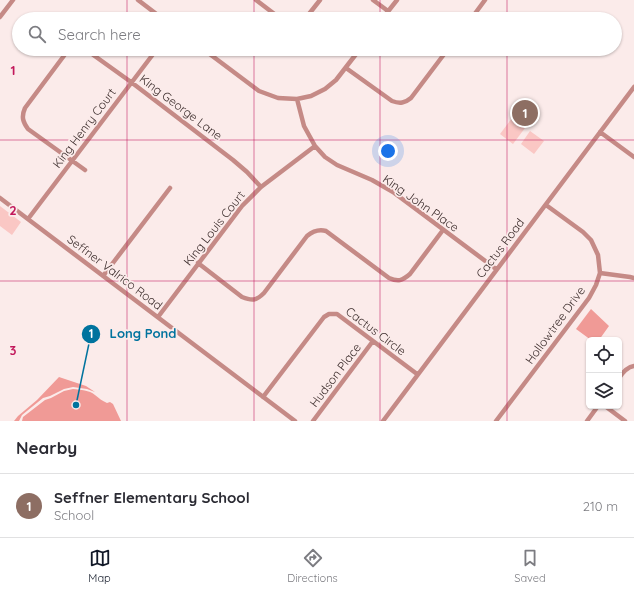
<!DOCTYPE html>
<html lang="en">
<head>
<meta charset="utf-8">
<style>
	:root { --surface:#fff; --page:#f7f7f7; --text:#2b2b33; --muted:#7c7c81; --line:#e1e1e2; --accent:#111827 }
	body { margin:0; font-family:Quicksand,sans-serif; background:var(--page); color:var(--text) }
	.controls { position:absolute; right:12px; bottom:12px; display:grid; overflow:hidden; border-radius:6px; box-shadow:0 1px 3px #0004 }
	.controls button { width:36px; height:36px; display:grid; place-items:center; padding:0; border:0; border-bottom:1px solid var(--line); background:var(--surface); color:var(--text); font:20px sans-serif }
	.you { position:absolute; left:388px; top:151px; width:14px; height:14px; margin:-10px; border:3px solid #fff; border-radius:50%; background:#1a73e8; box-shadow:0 0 0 6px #1a73e833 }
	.badge { display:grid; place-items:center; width:26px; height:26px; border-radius:50%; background:var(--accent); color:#fff; font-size:13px; font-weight:700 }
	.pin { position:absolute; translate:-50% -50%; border:2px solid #fff; box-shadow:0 1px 4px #0006 }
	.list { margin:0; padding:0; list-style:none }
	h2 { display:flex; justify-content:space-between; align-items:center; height:52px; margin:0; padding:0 16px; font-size:17px }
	h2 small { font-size:13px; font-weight:400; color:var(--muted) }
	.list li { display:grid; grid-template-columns:26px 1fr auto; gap:12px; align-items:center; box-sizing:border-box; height:64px; padding:0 16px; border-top:1px solid var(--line) }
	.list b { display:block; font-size:15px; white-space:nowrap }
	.list p { margin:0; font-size:13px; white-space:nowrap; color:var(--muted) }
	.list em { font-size:13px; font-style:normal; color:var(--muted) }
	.icon { flex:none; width:22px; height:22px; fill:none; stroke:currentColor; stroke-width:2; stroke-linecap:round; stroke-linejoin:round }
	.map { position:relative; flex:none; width:634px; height:421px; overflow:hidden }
	.search { position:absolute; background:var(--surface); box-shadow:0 1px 3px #0004; left:12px; right:12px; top:12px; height:44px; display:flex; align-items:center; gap:10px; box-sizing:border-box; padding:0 14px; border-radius:22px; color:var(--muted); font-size:15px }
	.sheet { height:116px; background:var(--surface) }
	nav { display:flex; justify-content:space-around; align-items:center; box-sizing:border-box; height:56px; border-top:1px solid var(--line); background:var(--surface); font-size:11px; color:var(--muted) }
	nav a { display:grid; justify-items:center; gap:2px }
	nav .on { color:var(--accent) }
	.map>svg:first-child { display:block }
	.green { fill:#fac7c4 }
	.water { fill:#f09a96 }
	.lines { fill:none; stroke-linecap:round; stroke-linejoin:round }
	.minor { stroke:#c58a86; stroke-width:4.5 }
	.grid { fill:none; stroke:#c2185b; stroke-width:1; stroke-opacity:0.55 }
	.labels { text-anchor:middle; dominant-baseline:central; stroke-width:3.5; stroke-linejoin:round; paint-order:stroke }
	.street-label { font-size:12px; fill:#3d2e2d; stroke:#fbebea }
	.grid-label { font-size:13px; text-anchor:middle; font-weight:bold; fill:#c2185b; stroke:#fbebea; stroke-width:3.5; stroke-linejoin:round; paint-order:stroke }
	.leader { fill:none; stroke:#00739e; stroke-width:1.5 }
	.callout-dot { fill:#00739e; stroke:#fbebea; stroke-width:1.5 }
	.mark-label { font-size:12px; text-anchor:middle; font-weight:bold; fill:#fff }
	.callout-label { font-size:13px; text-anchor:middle; font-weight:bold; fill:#00739e; stroke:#fbebea; stroke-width:3.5; stroke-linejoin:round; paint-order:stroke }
</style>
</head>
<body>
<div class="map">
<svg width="634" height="421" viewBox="0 0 634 421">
	<rect width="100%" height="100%" fill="#fbebea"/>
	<!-- green -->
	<path class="green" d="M 512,118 L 525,128 L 513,144 L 500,134 Z
		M 530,131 L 544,141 L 534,154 L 521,144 Z
		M 0,206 L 21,222 L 12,235 L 0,226 Z"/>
	<!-- water -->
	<path class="water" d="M 591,309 L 609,326 L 599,340 L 591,340 L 576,329 Z
		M 59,377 L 86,386 L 95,392 L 87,389 L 73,387 L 64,389 L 50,396 L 43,398 L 22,415 L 19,421 L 14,421 L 18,416 L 37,400 Z
		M 73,389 C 81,390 89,390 95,395 C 99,398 102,401 107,403 L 110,402 L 113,404 L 121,421 L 22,421 L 23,417 L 45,400 L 51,398 L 64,391 Z"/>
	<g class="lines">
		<!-- minor -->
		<path class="minor" d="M 138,0 L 163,19
			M 256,0 L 281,19
			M 373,0 L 388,11
			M 0,17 L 13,0
			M 305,19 L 320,0
			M 382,19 L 397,0
			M 471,19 L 485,0
			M 72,49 L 66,53 L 25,108 C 21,117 23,122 28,129 L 85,170
			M 85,49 L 131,82 L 233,160 L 247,172 L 261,187
			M 203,49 L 259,91 L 278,98 L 297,99 L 311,96 L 325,89 L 336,80 L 360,49
			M 346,68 L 392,101 C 400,104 405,103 411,98 L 448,49
			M 297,99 L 304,126 L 315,146 L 325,157 L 337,165 L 372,180 L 393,192 L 496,269
			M 600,132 L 634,157
			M 0,198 L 295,421
			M 28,219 L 157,49
			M 198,263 L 242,297 C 252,301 256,301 264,293 L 307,236 C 313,231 319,229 326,231 L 389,278 C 398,282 402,281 410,274 L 443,230
			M 600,273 L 630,277 L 634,278
			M 103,276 L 170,188
			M 158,317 L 242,206 L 261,187 L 315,146
			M 619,378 C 623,372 627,367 634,366
			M 263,397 L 324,317 L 329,314 L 337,314 L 417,374
			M 605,406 L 625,421
			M 313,421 L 373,341
			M 383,421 L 634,87
			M 496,421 L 589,298 L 596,285 L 600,273 L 598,255 L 591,240 L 583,232 L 546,205
			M 587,421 L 598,406"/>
	</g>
	<!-- grid -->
	<path class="grid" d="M 127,0 L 127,19M 254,0 L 254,19M 380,0 L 380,19M 507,0 L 507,19M 127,49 L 127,421M 254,49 L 254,421M 380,49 L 380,421M 507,49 L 507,421M 0,140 L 634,140M 0,281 L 634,281"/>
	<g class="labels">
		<!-- street labels -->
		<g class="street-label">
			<text transform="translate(181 107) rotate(37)">King George Lane</text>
			<text transform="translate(84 128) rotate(-53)">King Henry Court</text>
			<text transform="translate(421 203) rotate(35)">King John Place</text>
			<text transform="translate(214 228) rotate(-52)">King Louis Court</text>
			<text transform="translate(500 248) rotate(-53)">Cactus Road</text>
			<text transform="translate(115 272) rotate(37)">Seffner Valrico Road</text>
			<text transform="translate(555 325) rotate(-54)">Hollowtree Drive</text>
			<text transform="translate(376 331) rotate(37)">Cactus Circle</text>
			<text transform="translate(335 375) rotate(-53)">Hudson Place</text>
		</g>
	</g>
	<g class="grid-label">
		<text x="13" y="75">1</text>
		<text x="13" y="215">2</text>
		<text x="13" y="355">3</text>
	</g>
	<!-- callouts -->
	<path class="leader" d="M76 405L91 334"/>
	<g class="callout-dot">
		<circle cx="76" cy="405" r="4"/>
		<circle cx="91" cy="334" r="10"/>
	</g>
	<g class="mark-label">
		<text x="91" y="338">1</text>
	</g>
	<g class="callout-label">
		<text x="143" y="338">Long Pond</text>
	</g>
</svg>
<div class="controls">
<button><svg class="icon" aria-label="locate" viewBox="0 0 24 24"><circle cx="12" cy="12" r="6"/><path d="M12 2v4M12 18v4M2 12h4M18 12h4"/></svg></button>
<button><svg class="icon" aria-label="layers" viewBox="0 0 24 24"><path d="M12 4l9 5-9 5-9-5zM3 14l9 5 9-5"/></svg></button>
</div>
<div class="you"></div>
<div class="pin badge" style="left:525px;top:113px;background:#8d6e63">1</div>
<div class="search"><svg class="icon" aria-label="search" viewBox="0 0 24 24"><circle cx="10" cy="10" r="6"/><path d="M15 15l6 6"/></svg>Search here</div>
</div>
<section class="sheet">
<h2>Nearby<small></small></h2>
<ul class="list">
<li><span class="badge" style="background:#8d6e63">1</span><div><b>Seffner Elementary School</b><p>School</p></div><em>210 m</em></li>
</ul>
</section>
<nav>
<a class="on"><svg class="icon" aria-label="map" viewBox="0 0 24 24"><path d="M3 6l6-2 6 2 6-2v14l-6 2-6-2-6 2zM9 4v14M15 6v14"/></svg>Map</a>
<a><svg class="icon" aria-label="directions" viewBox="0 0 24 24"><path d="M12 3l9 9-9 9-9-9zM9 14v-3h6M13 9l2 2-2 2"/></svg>Directions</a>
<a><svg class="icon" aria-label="saved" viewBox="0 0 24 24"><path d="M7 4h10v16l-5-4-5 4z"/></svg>Saved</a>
</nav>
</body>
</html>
